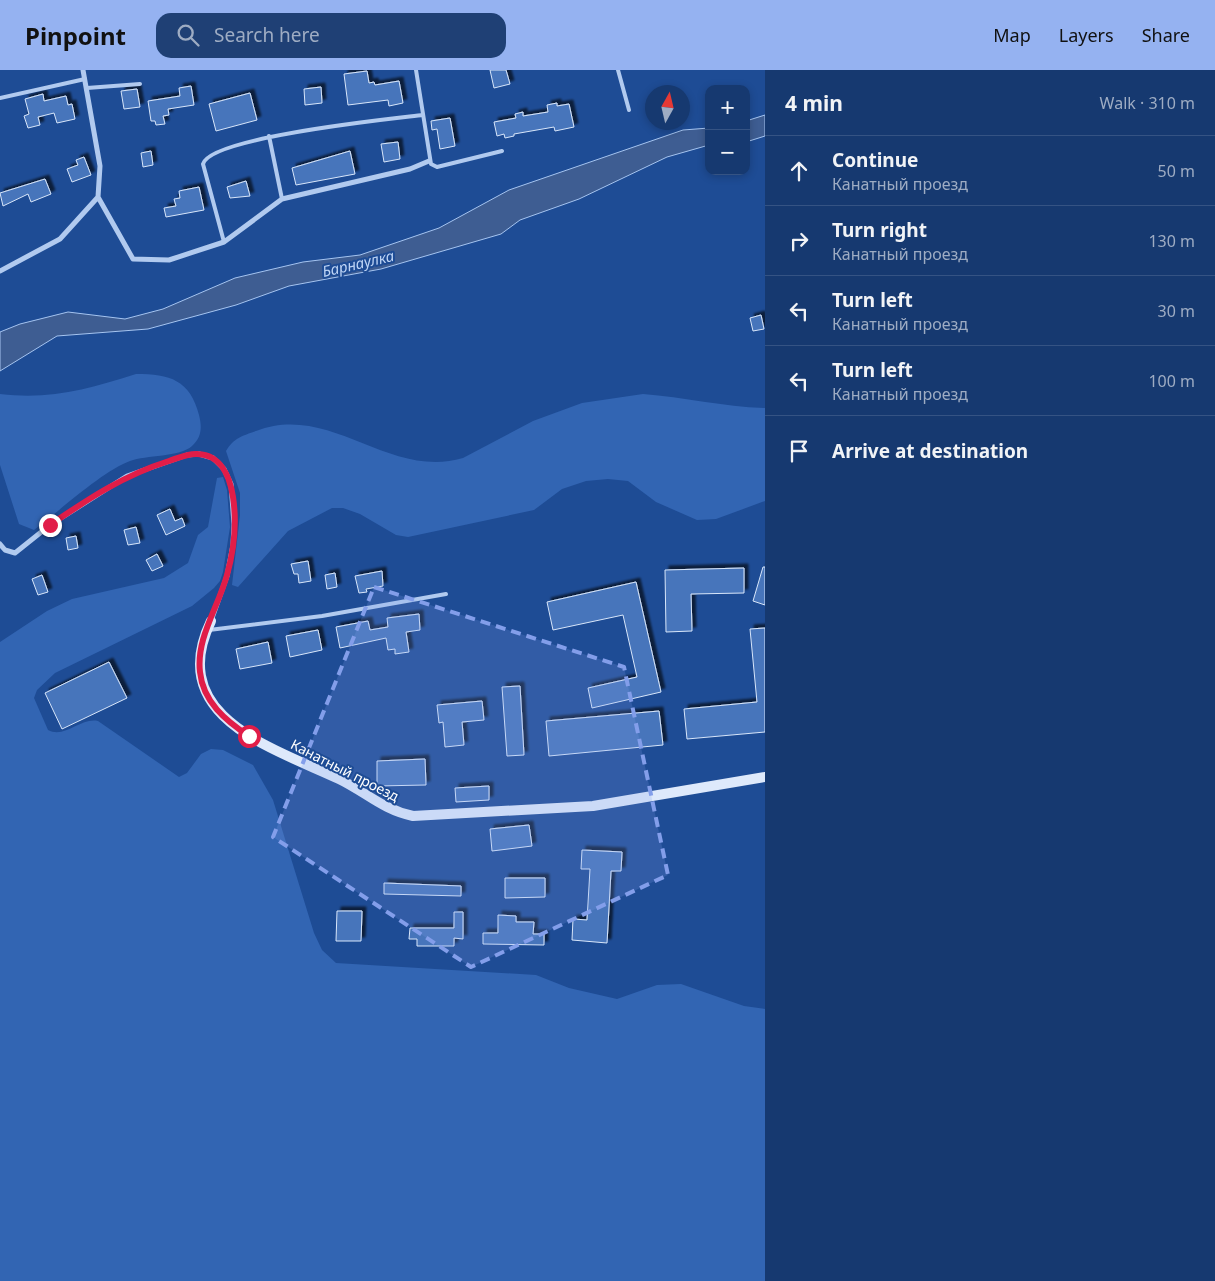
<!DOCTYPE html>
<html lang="en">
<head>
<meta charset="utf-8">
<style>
	:root { --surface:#163970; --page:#1f4075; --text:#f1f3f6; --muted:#9eacc3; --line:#355383; --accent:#95b2f1 }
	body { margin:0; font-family:"Noto Sans",sans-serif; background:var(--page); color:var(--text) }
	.controls { position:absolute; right:15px; top:15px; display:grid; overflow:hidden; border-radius:10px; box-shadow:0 2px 8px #0003 }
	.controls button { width:45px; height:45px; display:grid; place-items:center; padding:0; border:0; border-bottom:1px solid var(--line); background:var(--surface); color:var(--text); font:25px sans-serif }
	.compass { position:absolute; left:645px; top:15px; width:45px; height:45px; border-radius:50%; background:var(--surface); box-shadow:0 2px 8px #0003; rotate:8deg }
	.stop { position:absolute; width:15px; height:15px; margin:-11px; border:4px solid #e11d48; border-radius:50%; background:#fff }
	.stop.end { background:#e11d48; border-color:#fff; box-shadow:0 1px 5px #0008 }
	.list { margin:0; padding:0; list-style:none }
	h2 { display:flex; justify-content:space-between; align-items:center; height:65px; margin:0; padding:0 20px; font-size:21px }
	h2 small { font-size:16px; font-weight:400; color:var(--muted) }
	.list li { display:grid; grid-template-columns:32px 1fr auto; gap:15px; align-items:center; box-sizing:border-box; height:70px; padding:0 20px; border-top:1px solid var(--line) }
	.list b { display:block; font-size:19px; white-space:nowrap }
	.list p { margin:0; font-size:16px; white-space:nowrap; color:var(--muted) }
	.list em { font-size:16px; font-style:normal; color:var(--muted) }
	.icon { flex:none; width:28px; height:28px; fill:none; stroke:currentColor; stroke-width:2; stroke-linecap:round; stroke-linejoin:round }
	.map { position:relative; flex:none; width:765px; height:1211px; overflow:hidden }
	header { display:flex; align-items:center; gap:30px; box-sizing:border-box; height:70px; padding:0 25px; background:var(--accent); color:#111 }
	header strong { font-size:24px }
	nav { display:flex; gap:28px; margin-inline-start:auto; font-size:18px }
	.search { width:350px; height:45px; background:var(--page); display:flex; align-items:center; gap:12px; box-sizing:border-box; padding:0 18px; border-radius:15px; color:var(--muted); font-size:19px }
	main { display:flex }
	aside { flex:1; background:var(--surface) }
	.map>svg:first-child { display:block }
	.green { fill:#3265b3 }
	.water { fill:#3e5d92; stroke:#a5c4f0 }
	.building { fill:#4775bb; stroke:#d8e6fa; filter:url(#shadow) }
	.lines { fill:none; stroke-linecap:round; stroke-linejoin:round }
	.lane { stroke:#b1caef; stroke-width:4 }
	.street { stroke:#b1caef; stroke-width:5 }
	.secondary { stroke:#dee9fb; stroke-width:10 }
	.route { stroke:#e11d48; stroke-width:6 }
	.marked { fill:#839eea; fill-opacity:0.2; stroke:#839eea; stroke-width:4; stroke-dasharray:10 6; stroke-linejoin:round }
	.labels { text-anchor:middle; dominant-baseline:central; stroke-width:4; stroke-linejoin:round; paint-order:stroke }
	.street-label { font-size:14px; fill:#fff; stroke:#1e4c95 }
	.water-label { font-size:15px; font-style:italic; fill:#bed4f5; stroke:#1e4c95 }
</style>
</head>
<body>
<header>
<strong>Pinpoint</strong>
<div class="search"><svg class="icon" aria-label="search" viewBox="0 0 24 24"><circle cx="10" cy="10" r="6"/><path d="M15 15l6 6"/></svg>Search here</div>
<nav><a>Map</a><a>Layers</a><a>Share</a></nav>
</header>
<main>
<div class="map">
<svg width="765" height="1211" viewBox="0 0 765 1211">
	<defs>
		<filter id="shadow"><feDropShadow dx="4" dy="-4" stdDeviation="1" flood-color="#0009"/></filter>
	</defs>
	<rect width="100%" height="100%" fill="#1e4c95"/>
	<!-- green -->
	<path class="green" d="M 136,304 C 170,304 190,310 199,345 C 202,357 202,367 192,376 C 180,387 146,385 130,391 C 104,400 58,442 34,460 L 19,454 L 0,395 L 0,324 C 51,330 88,319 136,304 Z
		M 643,324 C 684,327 724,337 765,338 L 765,431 L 716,449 L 697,450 L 656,432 L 628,411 L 608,409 L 586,411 L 562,419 L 534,440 L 408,467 L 396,465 L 360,444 L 343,438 L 332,438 L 288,461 L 238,517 L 232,515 L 240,445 L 240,423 L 226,381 C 234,368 242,366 256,361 C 330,332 389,410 463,388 L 533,351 L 582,333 Z
		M 223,407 L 227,420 L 230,457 L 223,502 L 220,511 L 214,518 L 192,536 L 55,603 L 37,620 L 34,628 L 48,660 C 65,669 81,647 98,651 L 179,707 L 187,703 L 201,684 L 211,679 L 223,680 L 253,695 L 273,730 L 314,863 L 322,880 L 336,893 L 536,905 L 569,918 L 617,929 L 657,915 L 681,914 L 744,936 L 765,939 L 765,1211 L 0,1211 L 0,572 L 47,541 L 72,529 L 164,508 L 188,493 L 198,465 L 208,457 L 217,408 Z"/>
	<!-- water -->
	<path class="water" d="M 765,45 L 765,66 L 746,72 L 746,51 Z
		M 709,58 L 709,75 L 667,87 L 579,129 L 520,150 L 501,164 L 381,199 L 289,216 L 236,235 L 148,259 L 57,266 L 0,301 L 0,262 L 20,254 L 68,242 L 125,249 L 163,239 L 235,208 L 303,192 L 360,185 L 439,158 L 509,120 L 683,60 Z"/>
	<!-- building -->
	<path class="building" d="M 490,0 L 506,0 L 510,14 L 494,18 Z
		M 367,1 L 369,13 L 374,12 L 375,15 L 399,11 L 403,33 L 389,36 L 388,30 L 348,35 L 344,4 Z
		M 191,16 L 194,35 L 168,39 L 169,45 L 163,46 L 165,54 L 156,55 L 155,51 L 151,51 L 148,31 L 180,26 L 179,18 Z
		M 321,17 L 322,33 L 305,35 L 304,19 Z
		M 137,19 L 140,37 L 124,39 L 121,21 Z
		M 250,23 L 257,50 L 216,61 L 209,34 Z
		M 43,24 L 44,31 L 66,26 L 68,35 L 72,34 L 75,49 L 57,53 L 54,43 L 38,47 L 40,55 L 28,58 L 24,46 L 29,44 L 25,29 Z
		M 557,33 L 557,36 L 569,34 L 574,57 L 555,61 L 554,57 L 514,64 L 514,66 L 505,68 L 504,64 L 497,66 L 494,52 L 516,48 L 515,44 L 523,42 L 523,46 L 548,42 L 547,35 Z
		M 450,48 L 455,76 L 440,79 L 437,59 L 432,60 L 431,51 Z
		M 398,72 L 400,89 L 384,92 L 381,74 Z
		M 151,81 L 153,95 L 143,97 L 141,83 Z
		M 350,81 L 355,104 L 296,115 L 292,98 Z
		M 84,87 L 91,105 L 72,112 L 67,99 L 78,95 L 76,90 Z
		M 45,109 L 51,124 L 31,132 L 28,124 L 3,136 L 0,123 Z
		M 246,111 L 250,126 L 230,128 L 227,117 Z
		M 199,117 L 204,140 L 166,147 L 164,138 L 176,136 L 174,129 L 180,128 L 179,121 Z
		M 761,245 L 764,259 L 753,261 L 750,248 Z
		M 170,439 L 175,451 L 182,448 L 185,456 L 166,465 L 157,445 Z
		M 136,457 L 140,473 L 128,475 L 124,460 Z
		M 76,466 L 78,478 L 68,480 L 66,468 Z
		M 157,484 L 163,496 L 152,501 L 146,490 Z
		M 308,491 L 311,511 L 299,513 L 298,504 L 294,504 L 291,494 Z
		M 763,497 L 765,497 L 765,535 L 753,531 Z
		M 744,498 L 744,523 L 691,524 L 692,561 L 666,562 L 665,500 Z
		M 382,501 L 383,516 L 366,519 L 367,522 L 359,523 L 355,506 Z
		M 335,503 L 337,517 L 327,519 L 325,505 Z
		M 42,505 L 48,522 L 38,525 L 32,509 Z
		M 636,512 L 661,622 L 592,638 L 588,618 L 637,607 L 623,545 L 553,560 L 547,532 Z
		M 419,544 L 420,560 L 406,562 L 409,582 L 395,584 L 395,579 L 388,580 L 386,568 L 340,578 L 336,557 L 368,551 L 370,560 L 388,557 L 387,548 Z
		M 765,558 L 765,662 L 687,669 L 684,639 L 757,632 L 750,559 Z
		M 318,560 L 322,580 L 290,587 L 286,566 Z
		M 268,572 L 272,593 L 240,599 L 236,579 Z
		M 109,592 L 127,628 L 62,659 L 45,623 Z
		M 520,616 L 524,685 L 507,686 L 502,617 Z
		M 482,631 L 484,650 L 462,652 L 464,675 L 445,677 L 443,652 L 439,653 L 437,635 Z
		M 659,641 L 663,675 L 549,686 L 546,651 Z
		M 425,689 L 426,715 L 377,716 L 377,691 Z
		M 489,716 L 489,730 L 456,732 L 455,718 Z
		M 529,755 L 532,776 L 492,781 L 490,759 Z
		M 582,780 L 622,782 L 621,801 L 611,801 L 607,873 L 572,870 L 573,849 L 587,850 L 590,799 L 581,799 Z
		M 505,808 L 545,808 L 545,827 L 505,828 Z
		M 384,813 L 461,816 L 461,826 L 384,824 Z
		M 337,841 L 362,841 L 361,871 L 336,871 Z
		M 454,842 L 463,842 L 463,869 L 454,868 L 454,876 L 417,876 L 417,869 L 409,869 L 410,858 L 454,858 Z
		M 498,845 L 516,846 L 516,852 L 534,852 L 533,864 L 544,864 L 544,875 L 483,874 L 483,863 L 498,863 Z"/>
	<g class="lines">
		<!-- lane -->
		<path class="lane" d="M 416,0 L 431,94 L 437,97 L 502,81
			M 618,0 L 629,40
			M 87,18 L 140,14
			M 0,28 L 85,9
			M 269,66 L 282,129
			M 224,172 L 203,94 C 210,67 391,49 423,45
			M 209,560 L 322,546 L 446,524"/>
		<!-- street -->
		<path class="street" d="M 98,127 L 133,189 L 169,190 L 224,172 L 282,129 L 410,99 L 429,91
			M 0,201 L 60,169 L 98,127 L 100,96 L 83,0
			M 0,474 L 5,480 L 15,483 L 50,455 L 127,406 L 187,385 L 199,384 L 213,388 L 224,399 L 231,414 L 234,454 L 233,475 L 227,506 L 211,551"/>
		<!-- secondary -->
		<path class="secondary" d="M 211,551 C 165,647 273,678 339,709 C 366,722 383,740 413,746 L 593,736 L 765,707"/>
	</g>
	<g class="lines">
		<!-- route -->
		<path class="route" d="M 50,455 C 88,429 124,405 169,391 C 178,388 188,383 198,384 C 221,385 230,407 233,427 C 237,453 234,480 227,505 C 218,538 196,568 200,602 C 203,632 226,651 249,666"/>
	</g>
	<!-- marked area -->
	<path class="marked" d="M 374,517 L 624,597 L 668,805 L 471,897 L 273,767 Z"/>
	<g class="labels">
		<!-- street labels -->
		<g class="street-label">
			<text transform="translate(345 700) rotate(27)">Канатный проезд</text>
		</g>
		<!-- water labels -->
		<g class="water-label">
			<text transform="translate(358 193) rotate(-13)">Барнаулка</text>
		</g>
	</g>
</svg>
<div class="controls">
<button>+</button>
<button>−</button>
</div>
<svg class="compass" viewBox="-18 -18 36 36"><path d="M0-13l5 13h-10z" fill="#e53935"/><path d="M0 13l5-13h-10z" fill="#9eacc3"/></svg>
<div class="stop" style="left:249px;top:666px"></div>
<div class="stop end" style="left:50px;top:455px"></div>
</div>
<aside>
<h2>4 min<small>Walk · 310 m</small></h2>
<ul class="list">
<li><svg class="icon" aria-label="ahead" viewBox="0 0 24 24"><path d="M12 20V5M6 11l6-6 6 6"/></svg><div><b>Continue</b><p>Канатный проезд</p></div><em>50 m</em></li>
<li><svg class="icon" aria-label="right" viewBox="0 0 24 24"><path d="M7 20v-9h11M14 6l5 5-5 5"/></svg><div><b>Turn right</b><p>Канатный проезд</p></div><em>130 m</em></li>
<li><svg class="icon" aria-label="left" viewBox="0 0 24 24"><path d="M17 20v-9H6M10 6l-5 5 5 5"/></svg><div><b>Turn left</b><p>Канатный проезд</p></div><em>30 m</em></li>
<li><svg class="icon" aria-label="left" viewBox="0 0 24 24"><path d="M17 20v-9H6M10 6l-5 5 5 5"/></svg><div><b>Turn left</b><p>Канатный проезд</p></div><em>100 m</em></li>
<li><svg class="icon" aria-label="arrive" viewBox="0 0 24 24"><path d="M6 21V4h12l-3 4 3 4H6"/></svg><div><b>Arrive at destination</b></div></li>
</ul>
</aside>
</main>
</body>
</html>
